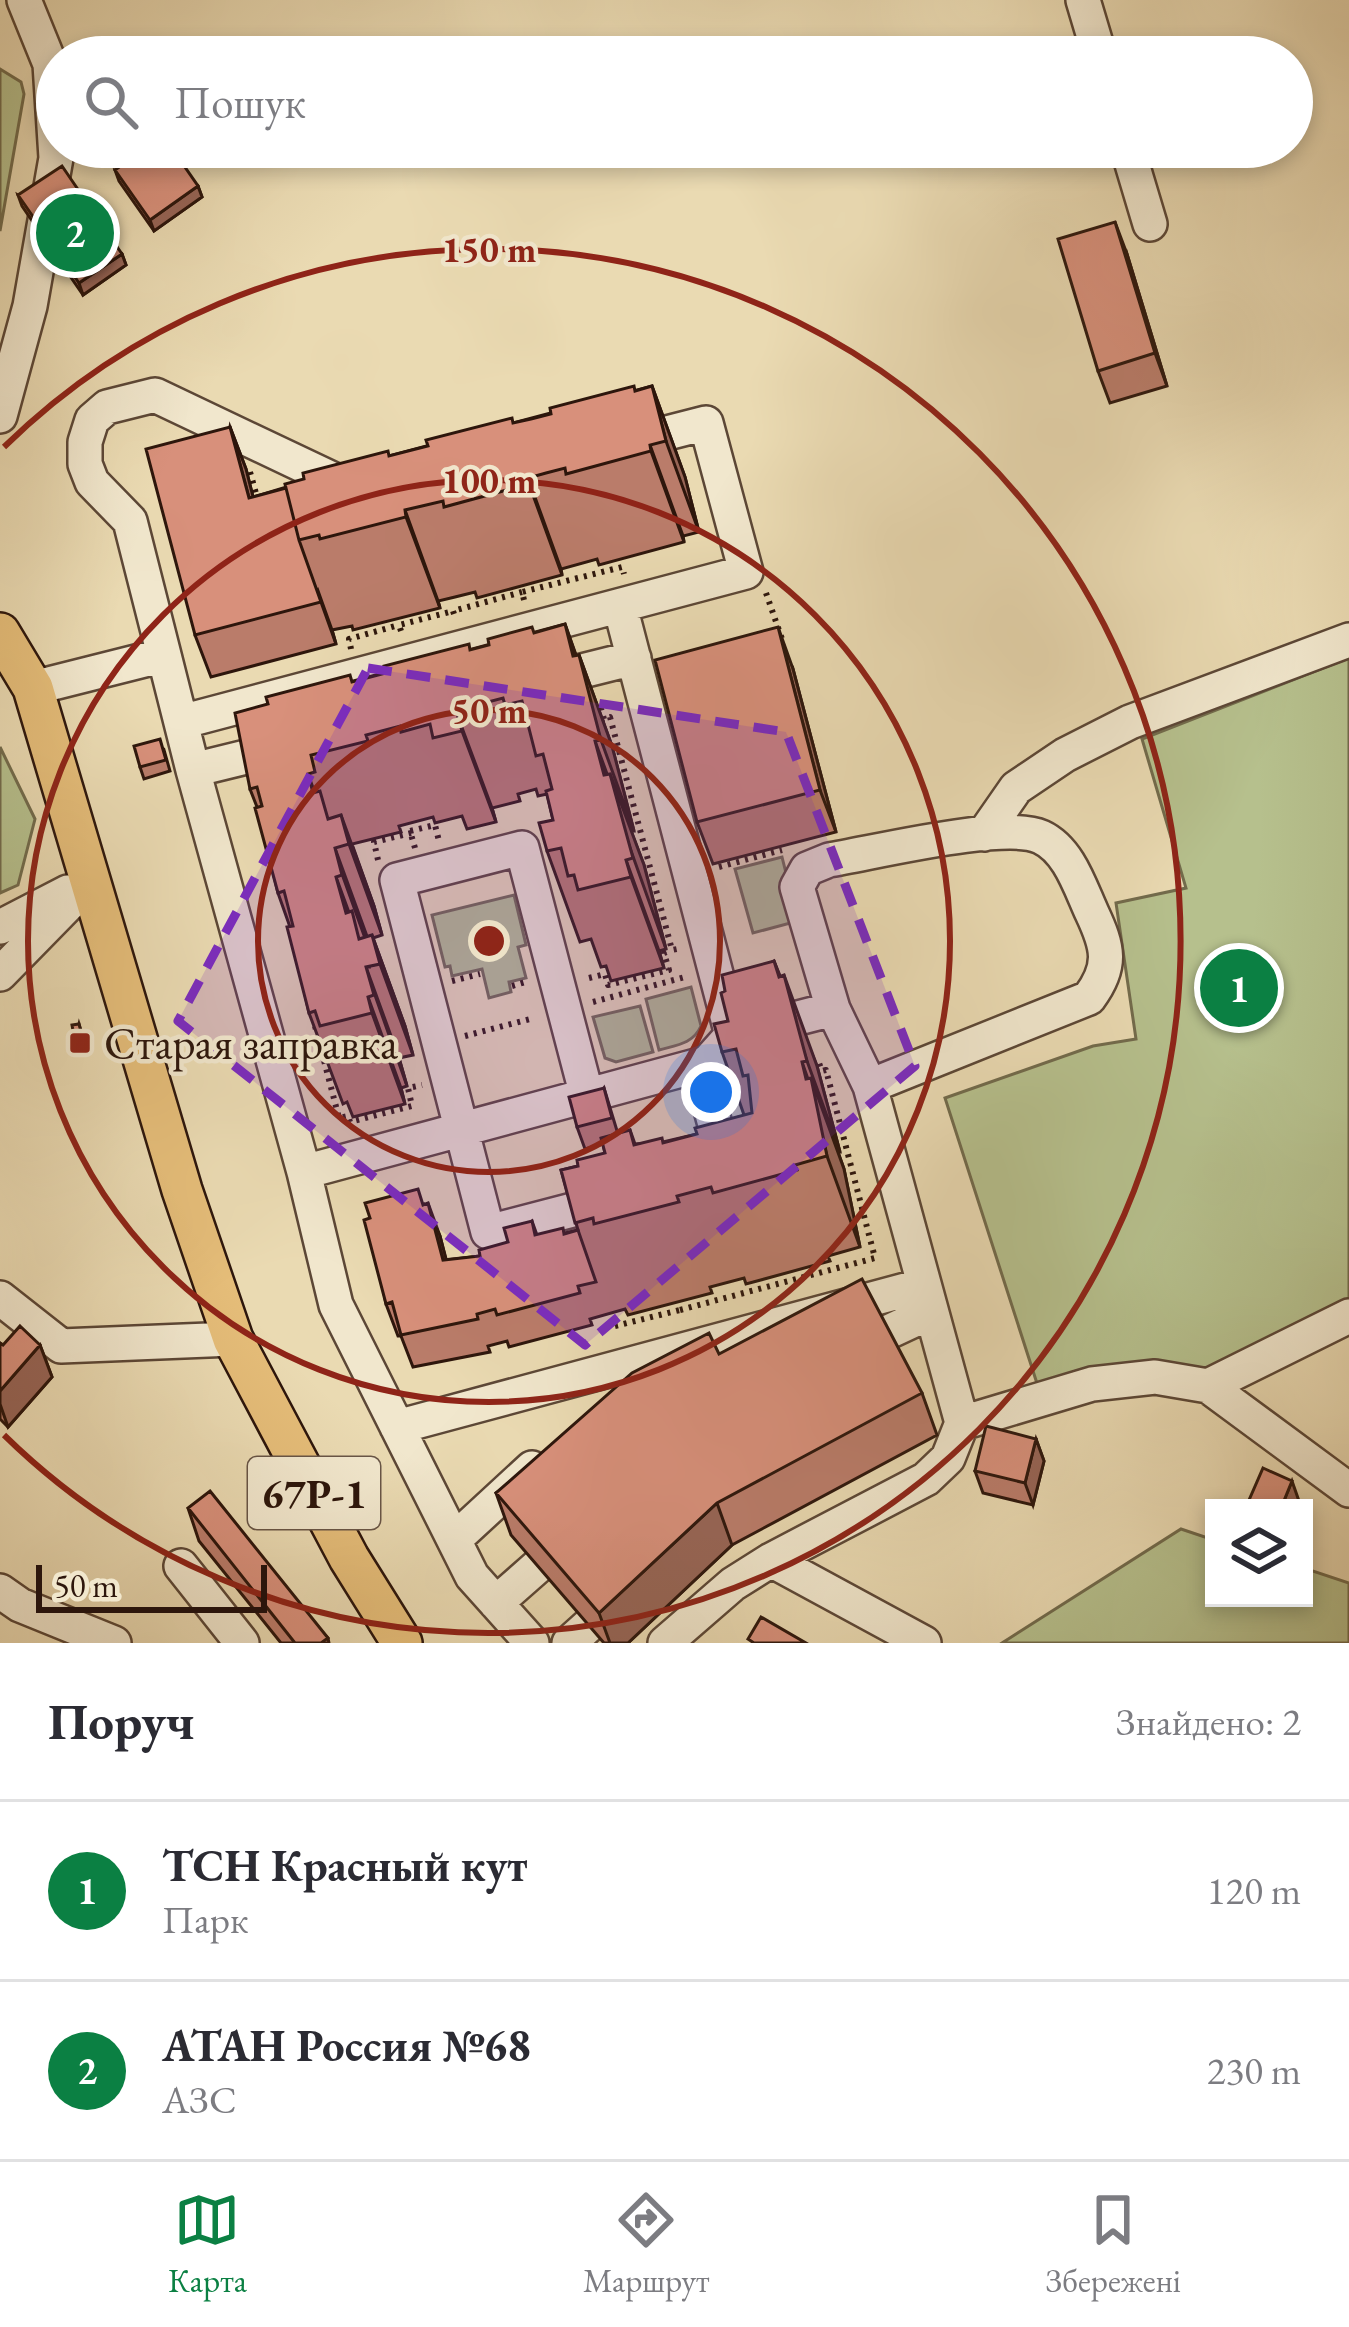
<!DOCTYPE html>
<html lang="uk">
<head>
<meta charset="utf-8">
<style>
	:root { --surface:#fff; --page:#f7f7f7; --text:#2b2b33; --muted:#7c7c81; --line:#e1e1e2; --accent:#0b8043 }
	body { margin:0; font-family:"EB Garamond",serif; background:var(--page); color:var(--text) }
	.controls { position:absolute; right:36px; bottom:36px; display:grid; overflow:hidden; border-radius:0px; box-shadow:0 6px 18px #0003 }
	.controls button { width:108px; height:108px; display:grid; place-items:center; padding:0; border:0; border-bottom:3px solid var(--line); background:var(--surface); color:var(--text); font:60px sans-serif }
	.scale { position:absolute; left:36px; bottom:30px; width:231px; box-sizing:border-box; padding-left:12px; border:6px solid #2d160c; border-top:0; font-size:33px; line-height:42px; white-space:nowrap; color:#2d160c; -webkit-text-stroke:9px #f1e7cd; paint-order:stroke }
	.you { position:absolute; left:711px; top:1092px; width:42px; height:42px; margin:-30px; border:9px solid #fff; border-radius:50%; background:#1a73e8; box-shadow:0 0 0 18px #1a73e833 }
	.badge { display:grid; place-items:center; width:78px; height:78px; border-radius:50%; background:var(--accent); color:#fff; font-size:39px; font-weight:700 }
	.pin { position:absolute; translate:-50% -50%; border:6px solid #fff; box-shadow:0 3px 12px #0006 }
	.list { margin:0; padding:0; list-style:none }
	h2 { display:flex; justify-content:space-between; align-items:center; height:156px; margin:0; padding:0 48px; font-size:51px }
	h2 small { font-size:39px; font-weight:400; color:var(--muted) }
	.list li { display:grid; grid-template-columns:78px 1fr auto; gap:36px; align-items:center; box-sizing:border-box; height:180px; padding:0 48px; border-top:3px solid var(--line) }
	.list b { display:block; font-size:45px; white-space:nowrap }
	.list p { margin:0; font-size:39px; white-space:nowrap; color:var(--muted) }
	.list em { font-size:39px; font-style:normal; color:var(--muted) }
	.icon { flex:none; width:66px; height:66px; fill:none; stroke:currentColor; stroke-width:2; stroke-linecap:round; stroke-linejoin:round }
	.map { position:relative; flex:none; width:1349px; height:1643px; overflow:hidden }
	.search { position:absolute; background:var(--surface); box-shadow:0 6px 18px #0003; left:36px; right:36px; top:36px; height:132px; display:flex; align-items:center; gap:30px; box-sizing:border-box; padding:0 42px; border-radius:66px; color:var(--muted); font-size:45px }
	.sheet { height:516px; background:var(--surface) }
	nav { display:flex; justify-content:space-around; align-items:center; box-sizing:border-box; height:168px; border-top:3px solid var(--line); background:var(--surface); font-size:33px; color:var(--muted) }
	nav a { display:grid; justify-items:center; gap:6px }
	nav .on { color:var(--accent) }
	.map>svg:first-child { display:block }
	.green { fill:#b6c08d; stroke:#726b4c; stroke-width:3 }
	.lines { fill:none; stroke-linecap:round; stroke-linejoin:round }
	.minor-casing { stroke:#5c4736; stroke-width:38 }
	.major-casing { stroke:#2d160c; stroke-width:44 }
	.path { stroke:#2d160c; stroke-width:6; stroke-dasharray:3 6; stroke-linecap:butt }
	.minor { stroke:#f1e7cd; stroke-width:33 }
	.major { stroke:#e5bd79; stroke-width:39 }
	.wall { fill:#ba7c6a; stroke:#2d160c; stroke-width:3 }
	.shaded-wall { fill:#976556; stroke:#2d160c; stroke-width:3 }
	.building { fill:#d8907b; stroke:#2d160c; stroke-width:3 }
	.marked { fill:#7b2cbf; fill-opacity:0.2; stroke:#7b2cbf; stroke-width:9; stroke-dasharray:24 15; stroke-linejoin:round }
	.ring { fill:none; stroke:#8f2418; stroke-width:6 }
	.poi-dot { fill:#8f2418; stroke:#f1e7cd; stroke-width:4.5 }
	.labels { text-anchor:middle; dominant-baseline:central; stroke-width:9; stroke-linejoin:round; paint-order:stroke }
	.shield { fill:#f1e7cd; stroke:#685546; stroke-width:3 }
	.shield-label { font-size:42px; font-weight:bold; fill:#2d160c }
	.poi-label { font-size:45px; fill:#2d160c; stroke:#f1e7cd; text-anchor:start }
	.centre { fill:#8f2418; stroke:#f1e7cd; stroke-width:6 }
	.ring-label { font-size:36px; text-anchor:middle; font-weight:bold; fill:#8f2418; stroke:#f1e7cd; stroke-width:9; stroke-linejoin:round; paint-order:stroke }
</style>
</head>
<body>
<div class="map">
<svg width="1349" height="1643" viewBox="0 0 1349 1643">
	<rect width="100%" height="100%" fill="#eadab2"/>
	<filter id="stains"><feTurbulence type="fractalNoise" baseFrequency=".00167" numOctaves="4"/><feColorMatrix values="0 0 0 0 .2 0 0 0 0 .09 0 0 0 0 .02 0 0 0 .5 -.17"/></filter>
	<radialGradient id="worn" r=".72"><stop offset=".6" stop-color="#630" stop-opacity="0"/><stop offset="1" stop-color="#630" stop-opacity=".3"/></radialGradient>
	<!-- green -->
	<path class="green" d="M 0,69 L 21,82 L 24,94 L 0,231 Z
		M 1349,658 L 1349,1318 L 1251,1364 L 1043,1402 L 945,1098 L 1093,1046 L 1136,1039 L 1116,903 L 1186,888 L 1142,739 Z
		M 0,747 L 35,819 L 18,885 L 0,893 Z
		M 782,857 L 798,921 L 753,933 L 735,869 Z
		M 514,895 L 526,945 L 518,947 L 526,978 L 509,982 L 511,992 L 489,998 L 482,969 L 452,976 L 450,966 L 445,967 L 432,915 Z
		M 691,987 L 701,1026 C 693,1044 677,1045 659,1050 L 646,999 Z
		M 640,1006 L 653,1052 L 616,1062 L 605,1058 L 593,1017 Z
		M 1181,1529 L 1214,1540 L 1214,1598 L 1304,1598 L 1304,1568 L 1349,1583 L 1349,1643 L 1002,1643 Z"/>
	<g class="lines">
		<!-- minor casing -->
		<g class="minor-casing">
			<path id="minor" d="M 1083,0 L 1100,57
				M 1127,147 L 1150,224
				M 0,416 L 30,306 L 56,158 L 50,64 L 24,0
				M 620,606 L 732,1035 L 833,1009
				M 164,655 L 130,521 L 92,482 L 85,464 L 85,442 L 92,420 L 107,407 L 155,395 L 353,489
				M 542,681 L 634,658
				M 33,688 L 164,655 L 193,770 L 283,748
				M 181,722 L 746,572 L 706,423 L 628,443
				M 193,770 L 304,1172 L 707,1063 L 732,1035
				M 984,834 L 1016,788 L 1065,755 L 1130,722 L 1349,640
				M 0,927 L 68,892
				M 0,974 L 92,880
				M 699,1065 L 725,1162
				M 870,1086 L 1089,998 C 1113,966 1108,947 1092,913 C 1080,887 1069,850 1041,837 C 1005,820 873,853 829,860 L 807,869 L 797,887 L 833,1009 L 870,1086 L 962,1423
				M 587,1096 L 522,848 L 397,880 L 488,1232 L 615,1199
				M 304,1172 L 336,1305 L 472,1576 L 532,1643
				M 0,1298 L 61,1346 L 233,1339
				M 884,1334 L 931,1312
				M 1208,1386 L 1349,1490
				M 397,1427 L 924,1285
				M 454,1540 L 532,1468
				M 771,1560 L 924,1643
				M 181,1566 L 242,1643
				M 0,1591 L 20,1605 L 114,1643
				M 496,1603 L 538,1566
				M 569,1643 L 589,1625
				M 665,1643 L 733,1584 L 771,1560 L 926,1479 L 948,1458 L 962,1423 L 1092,1384 L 1155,1377 L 1208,1386 L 1349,1316"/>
		</g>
		<!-- major casing -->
		<g class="major-casing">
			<path id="major" d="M 0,633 L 33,688 L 182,1190 L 233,1339 L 349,1558 L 402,1643"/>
		</g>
		<!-- path -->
		<path class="path" d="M 250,472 L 257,497
			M 766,593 L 783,642
			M 524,600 L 522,592 L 622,567 L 624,574
			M 454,614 L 453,611 L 522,592
			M 401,631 L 399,625 L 453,611
			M 351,649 L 349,639 L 399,625
			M 594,707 L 600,705 L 604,719 L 610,717 L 672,950 L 677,949
			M 415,848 L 410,831 L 435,825 L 439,841
			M 378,860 L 374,842 L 411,833
			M 719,867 L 782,850
			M 589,978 L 605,974 L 608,985 L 669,970 L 664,953 L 672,950
			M 452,981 L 480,974
			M 512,986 L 529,981
			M 593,1002 L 685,977
			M 315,1026 L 339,1118 L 348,1116 L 350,1122 L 412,1106 L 408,1088 L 422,1085
			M 465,1036 L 534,1018
			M 680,1310 L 875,1258 L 826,1070 L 822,1071 L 819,1063 L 814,1063
			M 615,1326 L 680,1310 L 681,1314"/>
		<!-- minor -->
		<use href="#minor" class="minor"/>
		<!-- major -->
		<use href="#major" class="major"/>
	</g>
	<!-- wall -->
	<path class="wall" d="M 115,170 L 198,186 L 202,197 L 154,231 L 119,181 Z
		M 18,195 L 122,254 L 126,265 L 83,295 L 22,206 Z
		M 1127,254 L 1167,386 L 1110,403 L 1098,371 Z
		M 652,386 L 685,477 L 699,532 L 683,536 L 684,542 L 599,565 L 597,559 L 561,569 L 562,575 L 477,598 L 475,592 L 455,597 L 438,601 L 440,608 L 353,630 L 352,626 L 332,630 L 336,644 L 211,677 L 195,635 L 230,427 L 246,469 L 253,497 L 389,456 Z
		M 565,624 L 576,656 L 579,655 L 612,746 L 634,831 L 631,831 L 644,865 L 666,949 L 659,951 L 664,968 L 611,981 L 606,966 L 601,967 L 591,939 L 580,942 L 547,851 L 553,820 L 547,794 L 538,796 L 536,789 L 518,794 L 520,801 L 492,808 L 496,822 L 467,829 L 462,816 L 435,823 L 433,817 L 399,826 L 401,832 L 352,844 L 374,906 L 382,935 L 373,938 L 405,1026 L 413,1055 L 399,1058 L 407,1086 L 401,1088 L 405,1104 L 353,1117 L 347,1102 L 343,1104 L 309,1013 L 290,927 L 278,893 L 257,807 L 250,789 L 268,704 Z
		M 793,669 L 836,832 L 713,864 L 697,822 Z
		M 164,750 L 170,771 L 144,779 L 140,767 Z
		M 774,961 L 817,1066 L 840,1152 L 838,1152 L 844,1169 L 860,1247 L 828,1256 L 830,1261 L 746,1284 L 744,1278 L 710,1287 L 712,1293 L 628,1315 L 625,1309 L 590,1319 L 592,1325 L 509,1347 L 507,1341 L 488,1346 L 490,1352 L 413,1367 L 401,1336 L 398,1336 L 386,1304 L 370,1218 L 424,1204 L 440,1236 L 446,1260 L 480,1256 L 508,1242 L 532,1221 L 537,1235 L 565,1233 L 578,1230 L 561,1170 L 578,1166 L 605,1153 L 603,1144 L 585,1149 L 577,1127 L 604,1088 L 618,1134 L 630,1130 L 635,1144 L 663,1142 L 697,1134 L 744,1115 L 722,1052 L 728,1021 L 725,991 Z
		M 79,1024 L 87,1051 L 79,1053 L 75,1041 Z
		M 0,1343 L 3,1345 L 40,1345 L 52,1377 L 8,1427 L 0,1419 Z
		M 719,1354 L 922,1393 L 937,1435 L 732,1545 L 628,1643 L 604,1643 L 511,1535 L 496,1493 Z
		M 1036,1439 L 1044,1461 L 1033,1505 L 983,1493 L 975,1471 Z
		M 188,1508 L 328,1638 L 329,1643 L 281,1643 L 199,1541 Z"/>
	<!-- shaded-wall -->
	<path class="shaded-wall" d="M 198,186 L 202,197 L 154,231 L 150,220 Z
		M 1115,222 L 1127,254 L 1167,386 L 1155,353 Z
		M 122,254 L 126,265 L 83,295 L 79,283 Z
		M 652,386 L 685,477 L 699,532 L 666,441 Z
		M 230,427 L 246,469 L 264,540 L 249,498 Z
		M 650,445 L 683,536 L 684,542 L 651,451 Z
		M 528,478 L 561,569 L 562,575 L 529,484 Z
		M 405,510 L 438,601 L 440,608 L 406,517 Z
		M 317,588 L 332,630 L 336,644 L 321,602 Z
		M 565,624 L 586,683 L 579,655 L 612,746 L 634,831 L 601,740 L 573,656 Z
		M 778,627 L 793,669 L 836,832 L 820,790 Z
		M 458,717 L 492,808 L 496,822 L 462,731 Z
		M 595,741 L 618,804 L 610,774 L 644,865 L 666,949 L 604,775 Z
		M 308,774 L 368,939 L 375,966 L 313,793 Z
		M 341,815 L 374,906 L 382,935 L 349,844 Z
		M 626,860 L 659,951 L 664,968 L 631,877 Z
		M 336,877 L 369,967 L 366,967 L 399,1058 L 407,1086 L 346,913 Z
		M 372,935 L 405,1026 L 413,1055 L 380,964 Z
		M 774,961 L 796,1020 L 784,975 L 817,1066 L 840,1152 L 807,1061 Z
		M 368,997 L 401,1088 L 405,1104 L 372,1013 Z
		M 802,1062 L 815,1099 L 811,1078 L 844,1169 L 860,1247 L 827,1156 Z
		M 428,1203 L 440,1236 L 455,1293 L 443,1260 Z
		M 40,1345 L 52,1377 L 8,1427 L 0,1404 L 0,1391 Z
		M 1036,1439 L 1044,1461 L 1033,1505 L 1025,1483 Z
		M 1292,1481 L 1300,1504 L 1298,1508 L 1281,1508 Z
		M 717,1503 L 732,1545 L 628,1643 L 610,1643 L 599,1613 Z"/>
	<!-- building -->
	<path class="building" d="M 147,147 L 171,147 L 198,186 L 150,220 L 115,170 Z
		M 62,166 L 122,254 L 79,283 L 18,195 Z
		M 1115,222 L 1155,353 L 1098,371 L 1058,239 Z
		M 634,386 L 635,391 L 652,386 L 666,441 L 650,445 L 651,451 L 566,474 L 565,468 L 546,473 L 528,478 L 529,484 L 444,507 L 443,501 L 422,506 L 405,510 L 406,517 L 320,539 L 319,535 L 299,540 L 285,484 L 304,479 L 303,473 L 388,451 L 389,456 L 428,446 L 426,440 L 512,418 L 513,423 L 531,419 L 551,414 L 550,408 Z
		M 230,427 L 249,498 L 286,488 L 299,540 L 321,602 L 195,635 L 146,449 Z
		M 565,624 L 573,656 L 579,655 L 601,740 L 595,741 L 604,775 L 610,774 L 633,858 L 626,860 L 631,877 L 578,890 L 574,875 L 568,876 L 561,848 L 547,851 L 539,823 L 553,820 L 546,791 L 552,789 L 543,754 L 536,756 L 522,701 L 505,705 L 503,698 L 484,703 L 486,710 L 458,717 L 462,731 L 433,738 L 430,724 L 401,732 L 400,726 L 366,735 L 368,741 L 311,755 L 315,772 L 308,774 L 313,793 L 320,791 L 328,819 L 341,815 L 349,844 L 335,848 L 342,875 L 336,877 L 346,913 L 352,911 L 359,939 L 372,935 L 380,964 L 366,967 L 374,995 L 368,997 L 372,1013 L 320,1026 L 315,1011 L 309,1013 L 287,927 L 293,926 L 284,891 L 278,893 L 255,808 L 262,806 L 257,787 L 250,789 L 235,713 L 268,704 L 266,697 L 350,675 L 352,682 L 386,673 L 384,666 L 469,644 L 470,650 L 489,645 L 488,639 L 532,627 L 534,633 Z
		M 778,627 L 820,790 L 697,822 L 655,660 Z
		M 160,739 L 166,760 L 140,767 L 134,746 Z
		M 774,961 L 779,977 L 784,975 L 807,1061 L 802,1062 L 806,1079 L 811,1078 L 827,1156 L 795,1165 L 797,1170 L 713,1193 L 711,1187 L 677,1196 L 679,1202 L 594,1224 L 593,1218 L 575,1223 L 561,1170 L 578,1166 L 577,1160 L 605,1153 L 601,1138 L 630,1130 L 634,1145 L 662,1138 L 663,1143 L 697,1134 L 695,1128 L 752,1113 L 748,1075 L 743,1076 L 736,1049 L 722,1052 L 714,1024 L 728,1021 L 721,993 L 725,991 L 722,975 Z
		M 79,1024 L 83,1040 L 75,1041 L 72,1025 Z
		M 604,1088 L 612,1118 L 577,1127 L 569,1097 Z
		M 418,1189 L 423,1205 L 428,1203 L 443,1260 L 480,1256 L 479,1250 L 508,1242 L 504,1228 L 532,1221 L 535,1235 L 563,1228 L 564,1234 L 578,1230 L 596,1282 L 578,1286 L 580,1293 L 497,1315 L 495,1309 L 477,1314 L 478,1319 L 401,1335 L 392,1302 L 386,1304 L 364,1220 L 370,1218 L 365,1203 Z
		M 862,1279 L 922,1393 L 717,1503 L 599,1613 L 496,1493 L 632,1373 L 709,1333 L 719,1354 Z
		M 20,1326 L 40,1345 L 0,1391 L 0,1343 L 3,1345 Z
		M 986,1426 L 1036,1439 L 1025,1483 L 975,1471 Z
		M 1263,1468 L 1292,1481 L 1281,1508 L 1246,1507 Z
		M 210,1491 L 328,1638 L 321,1643 L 295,1643 L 188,1508 Z
		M 761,1617 L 806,1643 L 754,1643 L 748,1639 Z"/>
	<!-- marked area -->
	<path class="marked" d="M 368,668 L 786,732 L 915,1066 L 585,1345 L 178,1021 Z"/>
	<!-- distance rings -->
	<g class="ring">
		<circle cx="489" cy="941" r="231"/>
		<circle cx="489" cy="941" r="461"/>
		<path d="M4 447A692 692 0 1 1 4 1435"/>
	</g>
	<!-- markers -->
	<rect class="poi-dot" x="68" y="1031" width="24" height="24" rx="6"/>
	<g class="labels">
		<!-- shield labels -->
		<rect class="shield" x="248" y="1457" width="132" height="72" rx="9"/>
		<g class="shield-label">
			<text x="314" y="1493">67Р-1</text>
		</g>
		<!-- poi labels -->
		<g class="poi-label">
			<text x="104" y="1043">Старая заправка</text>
		</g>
	</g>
	<circle cx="489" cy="941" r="18" class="centre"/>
	<g class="ring-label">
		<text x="489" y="262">150 m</text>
		<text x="489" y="493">100 m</text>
		<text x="489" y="723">50 m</text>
	</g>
	<rect width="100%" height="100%" filter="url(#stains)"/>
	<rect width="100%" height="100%" fill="url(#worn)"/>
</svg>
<div class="controls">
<button><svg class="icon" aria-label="layers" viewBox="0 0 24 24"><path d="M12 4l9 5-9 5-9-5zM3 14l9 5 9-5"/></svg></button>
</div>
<div class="scale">50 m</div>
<div class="you"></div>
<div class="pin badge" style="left:1239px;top:988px">1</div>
<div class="pin badge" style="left:75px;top:233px">2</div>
<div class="search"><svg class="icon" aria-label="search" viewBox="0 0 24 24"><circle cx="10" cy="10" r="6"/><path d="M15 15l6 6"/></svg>Пошук</div>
</div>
<section class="sheet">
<h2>Поруч<small>Знайдено: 2</small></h2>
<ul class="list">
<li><span class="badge">1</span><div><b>ТСН Красный кут</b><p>Парк</p></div><em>120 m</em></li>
<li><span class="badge">2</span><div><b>АТАН Россия №68</b><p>АЗС</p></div><em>230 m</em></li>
</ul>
</section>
<nav>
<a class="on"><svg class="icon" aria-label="map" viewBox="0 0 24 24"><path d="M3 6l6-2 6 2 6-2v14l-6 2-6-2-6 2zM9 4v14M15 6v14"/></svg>Карта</a>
<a><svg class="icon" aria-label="directions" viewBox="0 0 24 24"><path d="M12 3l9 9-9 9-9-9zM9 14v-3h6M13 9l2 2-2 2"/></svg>Маршрут</a>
<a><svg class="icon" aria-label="saved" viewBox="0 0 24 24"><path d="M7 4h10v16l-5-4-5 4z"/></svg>Збережені</a>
</nav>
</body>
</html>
